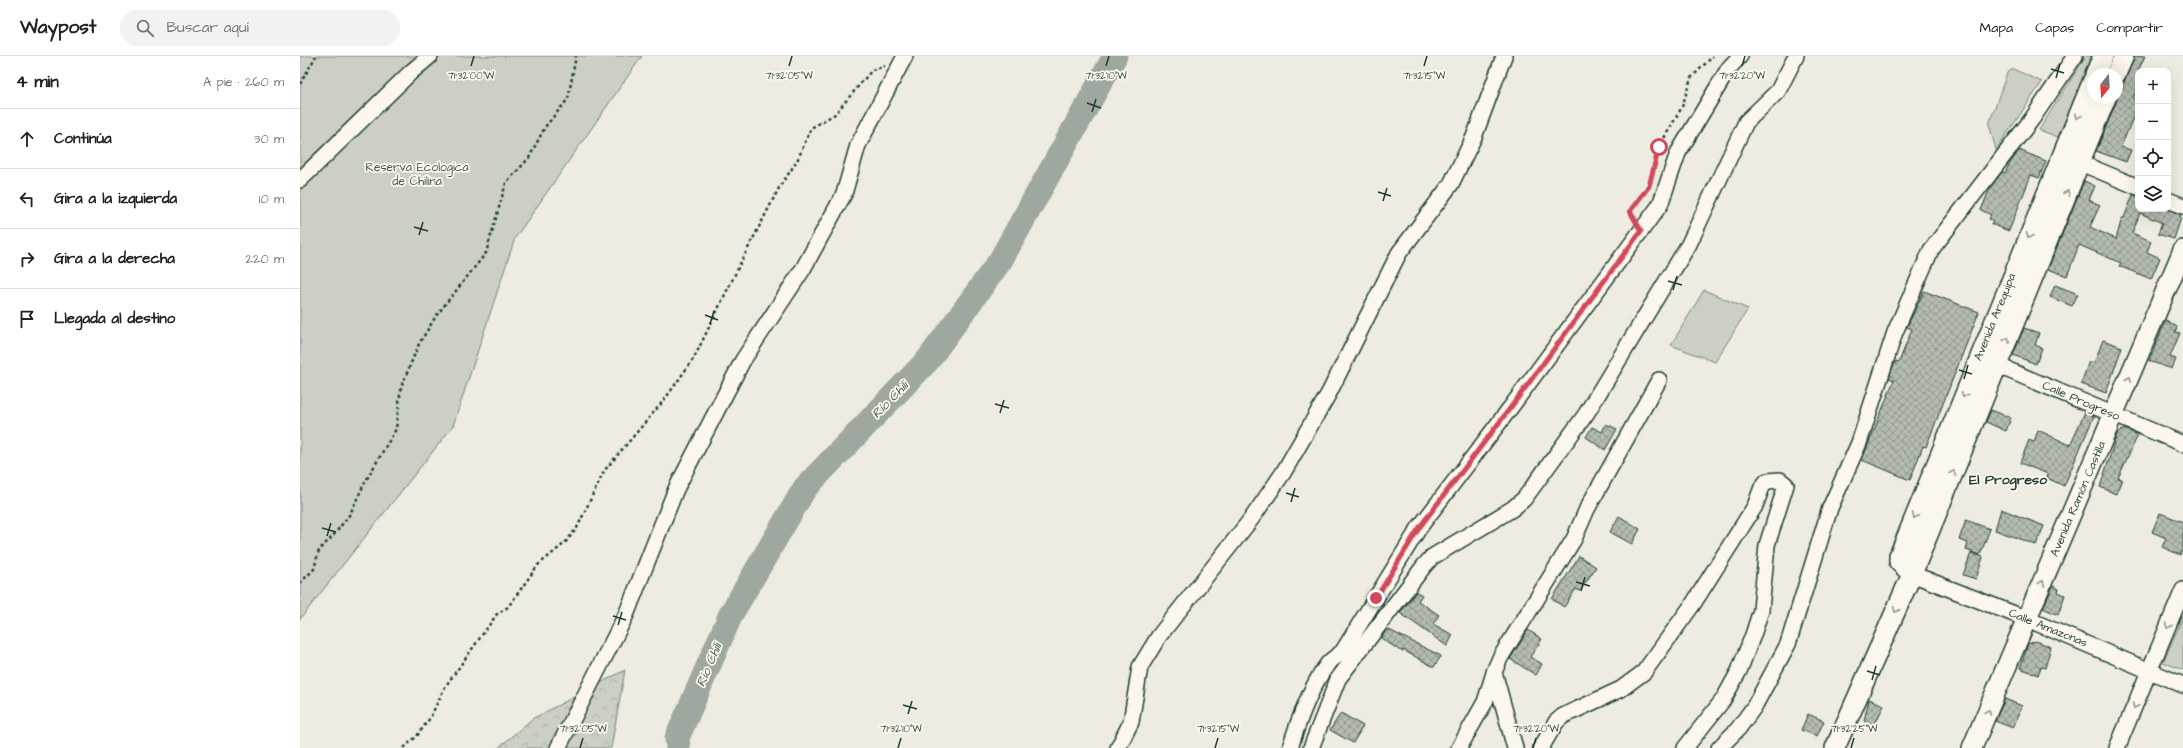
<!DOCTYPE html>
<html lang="es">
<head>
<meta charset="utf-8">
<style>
	:root { --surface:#fff; --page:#f2f2f2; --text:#202124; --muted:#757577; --line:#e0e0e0 }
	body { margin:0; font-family:"Architects Daughter",sans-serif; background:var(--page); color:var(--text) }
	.controls { position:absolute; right:12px; top:12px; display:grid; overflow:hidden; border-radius:8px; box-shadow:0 4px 16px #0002 }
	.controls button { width:36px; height:36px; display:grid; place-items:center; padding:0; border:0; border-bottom:1px solid var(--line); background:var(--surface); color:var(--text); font:20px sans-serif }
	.compass { position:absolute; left:1787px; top:12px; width:36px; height:36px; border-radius:50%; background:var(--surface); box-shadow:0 4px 16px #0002; rotate:197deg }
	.stop { position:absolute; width:12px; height:12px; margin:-9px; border:3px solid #d1495b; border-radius:50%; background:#fff }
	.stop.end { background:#d1495b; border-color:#fff; box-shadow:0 1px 4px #0008 }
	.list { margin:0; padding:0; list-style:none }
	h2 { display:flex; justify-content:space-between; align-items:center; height:52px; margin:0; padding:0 16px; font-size:17px }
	h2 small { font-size:13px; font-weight:400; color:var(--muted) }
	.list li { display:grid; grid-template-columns:26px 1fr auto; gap:12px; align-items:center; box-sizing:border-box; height:60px; padding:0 16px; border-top:1px solid var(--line) }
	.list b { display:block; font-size:15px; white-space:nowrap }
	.list em { font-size:13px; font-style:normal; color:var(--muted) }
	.icon { flex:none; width:22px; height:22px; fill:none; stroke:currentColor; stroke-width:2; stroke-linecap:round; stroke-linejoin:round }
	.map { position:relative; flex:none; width:1883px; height:692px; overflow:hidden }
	header { display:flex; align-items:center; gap:24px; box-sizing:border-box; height:56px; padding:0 20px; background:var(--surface); border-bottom:1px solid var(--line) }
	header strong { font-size:19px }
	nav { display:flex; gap:22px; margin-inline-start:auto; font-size:14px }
	.search { width:280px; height:36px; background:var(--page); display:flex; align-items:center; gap:10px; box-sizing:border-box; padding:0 14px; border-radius:22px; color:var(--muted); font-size:15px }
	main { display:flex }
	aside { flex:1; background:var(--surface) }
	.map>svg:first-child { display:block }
	.green { fill:#cbcfc4; stroke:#75867c }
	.forest { fill:url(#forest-crowns); stroke:#75867c }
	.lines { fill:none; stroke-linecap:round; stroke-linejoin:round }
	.river { stroke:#9fa89f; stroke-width:25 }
	.building { fill:url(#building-cross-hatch); stroke:#1f3d34 }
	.minor-casing { stroke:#1f3d34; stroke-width:18 }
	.major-casing { stroke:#1f3d34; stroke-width:22 }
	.path { stroke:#1f3d34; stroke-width:2.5; stroke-dasharray:3 3; stroke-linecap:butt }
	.minor { stroke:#fbf7ec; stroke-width:15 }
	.major { stroke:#fbf7ec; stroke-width:19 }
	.oneway { stroke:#8d9a90 }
	.route { stroke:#d1495b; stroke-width:5 }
	.ticks { fill:none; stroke:#1f3d34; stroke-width:1.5 }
	.labels { text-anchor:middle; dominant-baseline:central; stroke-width:3.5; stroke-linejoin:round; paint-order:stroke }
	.park-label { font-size:12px; fill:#415a51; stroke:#fbf7ec }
	.street-label { font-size:12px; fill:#1f3d34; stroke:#fbf7ec }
	.water-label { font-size:13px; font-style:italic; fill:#455d54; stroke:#fbf7ec }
	.quarter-label { font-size:14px; font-weight:bold; fill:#1f3d34; stroke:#fbf7ec }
	.ticks-label { font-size:10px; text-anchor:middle; fill:#1f3d34; stroke:#fbf7ec; stroke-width:3.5; stroke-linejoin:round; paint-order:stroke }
</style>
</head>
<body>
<header>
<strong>Waypost</strong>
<div class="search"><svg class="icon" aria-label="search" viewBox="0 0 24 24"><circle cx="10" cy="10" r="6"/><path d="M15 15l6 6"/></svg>Buscar aquí</div>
<nav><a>Mapa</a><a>Capas</a><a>Compartir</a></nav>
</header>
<main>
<aside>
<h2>4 min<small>A pie · 260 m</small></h2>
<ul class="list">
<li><svg class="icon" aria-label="ahead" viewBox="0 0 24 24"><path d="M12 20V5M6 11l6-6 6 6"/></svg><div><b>Continúa</b></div><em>30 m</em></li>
<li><svg class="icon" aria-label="left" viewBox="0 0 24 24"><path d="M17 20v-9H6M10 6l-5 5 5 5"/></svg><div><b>Gira a la izquierda</b></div><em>10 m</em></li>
<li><svg class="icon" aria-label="right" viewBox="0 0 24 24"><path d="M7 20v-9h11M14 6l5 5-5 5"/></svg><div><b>Gira a la derecha</b></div><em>220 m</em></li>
<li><svg class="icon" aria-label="arrive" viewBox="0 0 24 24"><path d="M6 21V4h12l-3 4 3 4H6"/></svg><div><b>Llegada al destino</b></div></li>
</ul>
</aside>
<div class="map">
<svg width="1883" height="692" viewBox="0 0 1883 692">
	<defs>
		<pattern id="forest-crowns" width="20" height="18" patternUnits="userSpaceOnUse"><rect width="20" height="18" fill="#cbcfc4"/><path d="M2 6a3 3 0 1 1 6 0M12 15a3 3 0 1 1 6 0" fill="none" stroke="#aeb3a9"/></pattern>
		<pattern id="building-cross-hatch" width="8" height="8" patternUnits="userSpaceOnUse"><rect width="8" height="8" fill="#b4bbb0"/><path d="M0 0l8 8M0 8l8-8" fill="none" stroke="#929990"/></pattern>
	</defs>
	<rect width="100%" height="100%" fill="#eeece1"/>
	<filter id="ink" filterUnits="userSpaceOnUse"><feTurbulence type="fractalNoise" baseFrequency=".025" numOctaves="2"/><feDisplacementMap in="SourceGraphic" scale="8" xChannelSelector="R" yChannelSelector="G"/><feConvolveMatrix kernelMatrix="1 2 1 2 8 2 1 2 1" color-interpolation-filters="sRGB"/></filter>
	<g filter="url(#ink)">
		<!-- green -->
		<path class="green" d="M 0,0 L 342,0 L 215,182 L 153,370 L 0,563 Z
			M 1786,0 L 1794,0 L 1758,81 L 1739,74 Z
			M 1713,13 L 1742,26 L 1696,94 L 1689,68 L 1707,17 Z
			M 1404,234 L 1448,253 L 1415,306 L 1371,289 Z
			M 1883,561 L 1883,614 L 1863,606 Z"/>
		<!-- forest -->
		<path class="forest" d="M 325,614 L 311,692 L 198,692 L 232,663 Z"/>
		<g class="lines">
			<!-- river -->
			<path class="river" d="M 378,692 L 377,682 L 431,558 L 505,432 L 628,304 L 700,205 L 815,0"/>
		</g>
		<!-- building -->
		<path class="building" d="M 1835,0 L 1845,0 L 1838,15 L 1838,29 L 1833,43 L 1838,45 L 1838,49 L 1821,91 L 1831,94 L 1826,106 L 1796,95 Z
			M 1719,94 L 1746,105 L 1739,122 L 1731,119 L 1709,175 L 1691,168 L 1693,164 L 1689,163 L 1691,159 L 1681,154 L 1690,132 L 1702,116 L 1705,117 L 1710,107 Z
			M 1784,125 L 1795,130 L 1789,144 L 1800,149 L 1790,171 L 1816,183 L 1822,162 L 1824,162 L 1833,139 L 1838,140 L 1838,153 L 1866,153 L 1880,158 L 1881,162 L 1874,183 L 1858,178 L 1862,167 L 1840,157 L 1832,177 L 1851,185 L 1847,196 L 1860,202 L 1851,223 L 1819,210 L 1821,207 L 1779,189 L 1767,220 L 1748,213 Z
			M 1755,229 L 1778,238 L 1772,250 L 1750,241 Z
			M 1624,235 L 1679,256 L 1626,391 L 1623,390 L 1610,424 L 1562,404 L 1594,324 L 1589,322 L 1592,313 L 1596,305 L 1599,306 L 1612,273 L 1607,271 Z
			M 1866,264 L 1877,271 L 1875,276 L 1880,277 L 1870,301 L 1876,303 L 1872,313 L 1849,305 Z
			M 1724,272 L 1739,277 L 1735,289 L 1742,292 L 1736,308 L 1713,299 Z
			M 1803,284 L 1822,291 L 1806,337 L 1781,328 L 1789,305 L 1794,307 Z
			M 1691,354 L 1711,362 L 1706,375 L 1686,366 Z
			M 1785,356 L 1794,360 L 1764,430 L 1747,422 L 1748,418 L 1720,407 L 1729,384 L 1734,386 L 1738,374 L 1770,389 Z
			M 1306,368 L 1317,373 L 1305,394 L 1286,381 L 1292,371 L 1302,376 Z
			M 1824,373 L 1838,379 L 1818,422 L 1822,423 L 1816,438 L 1800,431 L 1817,378 Z
			M 1701,453 L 1744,470 L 1736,489 L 1695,474 Z
			M 1860,457 L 1883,466 L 1883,491 L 1880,499 L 1862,491 L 1866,482 L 1852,476 Z
			M 1319,460 L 1340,473 L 1332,488 L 1310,476 Z
			M 1666,464 L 1690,473 L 1680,499 L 1666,494 L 1668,487 L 1659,484 Z
			M 1671,497 L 1683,501 L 1676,523 L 1663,519 Z
			M 1279,500 L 1296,511 L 1280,535 L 1276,533 L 1264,551 L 1252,543 Z
			M 1753,530 L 1759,533 L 1758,536 L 1765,539 L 1758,559 L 1743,552 Z
			M 1116,536 L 1122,539 L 1118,545 L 1139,559 L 1133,568 L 1153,579 L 1147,590 L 1100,557 Z
			M 1087,573 L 1141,600 L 1134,611 L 1103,594 L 1103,596 L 1096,592 L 1081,582 Z
			M 1228,574 L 1242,583 L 1230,601 L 1242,608 L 1236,619 L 1210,603 Z
			M 1736,585 L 1751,591 L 1745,612 L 1741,611 L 1738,619 L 1720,612 L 1728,588 Z
			M 1569,643 L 1584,649 L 1574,670 L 1564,665 Z
			M 1705,643 L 1722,650 L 1713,672 L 1695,665 Z
			M 1041,657 L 1063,670 L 1053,687 L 1030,674 Z
			M 1508,658 L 1524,665 L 1517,680 L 1501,674 Z"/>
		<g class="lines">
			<!-- minor casing -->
			<g class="minor-casing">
				<path id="minor" d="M 1771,103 L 1838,131
					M 0,124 L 111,16 L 130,0
					M 1868,144 L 1883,150
					M 1687,305 L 1883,388
					M 1612,518 L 1727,563 L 1883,629
					M 258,692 L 326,559 L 376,433 L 443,304 L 503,213 L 544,138 L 558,89 L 605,0
					M 818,692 L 831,666 L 840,611 L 859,580 L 952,462 L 983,417 L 1029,337 L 1099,197 L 1151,128 L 1174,81 L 1204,0
					M 990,692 C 998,666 1011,630 1027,609 C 1030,604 1038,600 1043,595 L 1119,472 L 1211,351 L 1360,149 L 1378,97 L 1429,12 L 1440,0
					M 1011,692 L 1038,623 L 1124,510 L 1132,501 L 1212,453 L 1224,443 L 1286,358 L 1389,188 L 1446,66 L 1478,35 L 1496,0
					M 1159,692 L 1185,646 L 1194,617
					M 1215,692 L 1194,616 L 1200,602 L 1274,483 L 1287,453 L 1359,324
					M 1241,692 L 1256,666 L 1263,660 L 1321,633 L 1344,616 L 1393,548 L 1455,450 L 1462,431 L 1467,425 L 1480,424 L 1486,429 L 1467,489 L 1461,554 L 1453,579 L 1439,615 L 1423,644 L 1385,692
					M 1419,692 L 1438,673 L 1454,651 L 1488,588 L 1530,452 L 1559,387 L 1595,276 L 1631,194 L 1732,63 L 1775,0
					M 1817,692 L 1883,534"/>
			</g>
			<!-- major casing -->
			<g class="major-casing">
				<path id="major" d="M 1795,18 L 1803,0
					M 1816,18 L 1824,0
					M 1612,518 L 1599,506 L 1599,500 L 1793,24
					M 1535,692 L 1612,518 L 1806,42
					M 1672,692 L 1883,194"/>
			</g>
			<!-- path -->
			<path class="path" d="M 0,28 L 16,0
				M 1334,162 L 1330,155 L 1349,130 L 1359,91 L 1382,51 L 1391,22 L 1413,0
				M 0,527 L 14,513 L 19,494 L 33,480 L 50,458 L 65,426 L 96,373 L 101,331 L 119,288 L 136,260 L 186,197 L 206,127 L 229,102 L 245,71 L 268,43 L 276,0
				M 104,692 L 117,680 L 130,662 L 145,631 L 197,558 L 208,551 L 238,509 L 265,487 L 277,472 L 304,415 L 365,343 L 394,302 L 440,208 L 479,132 L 497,105 L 511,72 L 535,58 L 572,14 L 585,10"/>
			<!-- minor -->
			<use href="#minor" class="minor"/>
			<!-- major -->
			<use href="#major" class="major"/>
		</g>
		<!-- one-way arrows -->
		<defs><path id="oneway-chevron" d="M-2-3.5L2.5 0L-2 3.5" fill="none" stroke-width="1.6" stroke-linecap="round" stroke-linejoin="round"/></defs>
		<g class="oneway">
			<use href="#oneway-chevron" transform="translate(1778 60) rotate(112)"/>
			<use href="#oneway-chevron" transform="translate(1767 137) rotate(-68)"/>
			<use href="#oneway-chevron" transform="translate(1729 180) rotate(112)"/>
			<use href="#oneway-chevron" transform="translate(1707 284) rotate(-68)"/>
			<use href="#oneway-chevron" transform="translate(1829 323) rotate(-67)"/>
			<use href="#oneway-chevron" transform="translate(1664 339) rotate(112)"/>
			<use href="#oneway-chevron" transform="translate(1653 417) rotate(-68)"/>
			<use href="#oneway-chevron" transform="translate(1615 460) rotate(112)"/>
			<use href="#oneway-chevron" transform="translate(1742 527) rotate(-67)"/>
			<use href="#oneway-chevron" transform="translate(1596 554) rotate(114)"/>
			<use href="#oneway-chevron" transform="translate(1868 570) rotate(112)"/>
			<use href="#oneway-chevron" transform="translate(1835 650) rotate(113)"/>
			<use href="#oneway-chevron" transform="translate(1688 656) rotate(-67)"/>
		</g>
	</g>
	<g class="lines" filter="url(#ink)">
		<!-- route -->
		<path class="route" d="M 1076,542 L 1119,472 L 1211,351 L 1341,175 L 1330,155 L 1349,130 L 1359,91"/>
	</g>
	<!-- ticks -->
	<path class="ticks" d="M 171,10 L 174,0M 489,10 L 492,0M 806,10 L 809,0M 1124,10 L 1127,0M 1442,10 L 1445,0M 1751,13 L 1764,17M 1756,22 L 1760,8M 787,47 L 801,52M 792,56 L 796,43M 1078,136 L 1091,140M 1083,145 L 1087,132M 114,171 L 128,175M 119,179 L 123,166M 1368,225 L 1382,229M 1373,234 L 1377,220M 405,259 L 418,264M 410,268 L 414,255M 1659,314 L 1672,318M 1664,323 L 1668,309M 695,348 L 709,352M 700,357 L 704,344M 986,437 L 999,441M 991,446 L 995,432M 22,472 L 36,476M 27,480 L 31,467M 1276,526 L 1290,530M 1281,535 L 1285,521M 313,560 L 326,564M 318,569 L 322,556M 1567,615 L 1580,619M 1572,624 L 1576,610M 603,649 L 617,653M 608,658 L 612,645M 280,692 L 283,682M 598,692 L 601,682M 915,692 L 918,682M 1233,692 L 1236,682M 1551,692 L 1554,682"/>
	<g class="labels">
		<!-- park labels -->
		<g class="park-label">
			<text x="117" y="111">Reserva Ecologica<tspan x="117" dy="14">de Chilina</tspan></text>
		</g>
		<!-- street labels -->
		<g class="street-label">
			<text transform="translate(1695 261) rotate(-68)">Avenida Arequipa</text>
			<text transform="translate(1781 345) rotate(23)">Calle Progreso</text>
			<text transform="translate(1778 443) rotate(-67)">Avenida Ramón Castilla</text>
			<text transform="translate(1748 572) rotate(22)">Calle Amazonas</text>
		</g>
		<!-- water labels -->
		<g class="water-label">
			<text transform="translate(590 344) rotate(-46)">Río Chili</text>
			<text transform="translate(409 609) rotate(-67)">Río Chili</text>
		</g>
		<!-- quarter labels -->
		<g class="quarter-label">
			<text x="1708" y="424">El Progreso</text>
		</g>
	</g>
	<g class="ticks-label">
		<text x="171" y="23">71°32'00"W</text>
		<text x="489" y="23">71°32'05"W</text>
		<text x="806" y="23">71°32'10"W</text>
		<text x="1124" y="23">71°32'15"W</text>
		<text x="1442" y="23">71°32'20"W</text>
		<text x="283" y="676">71°32'05"W</text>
		<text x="601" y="676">71°32'10"W</text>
		<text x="918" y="676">71°32'15"W</text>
		<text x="1236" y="676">71°32'20"W</text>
		<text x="1554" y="676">71°32'25"W</text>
	</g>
</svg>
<div class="controls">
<button>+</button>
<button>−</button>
<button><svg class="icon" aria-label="locate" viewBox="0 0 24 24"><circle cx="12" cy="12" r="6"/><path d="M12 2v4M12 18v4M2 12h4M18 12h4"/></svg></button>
<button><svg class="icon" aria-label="layers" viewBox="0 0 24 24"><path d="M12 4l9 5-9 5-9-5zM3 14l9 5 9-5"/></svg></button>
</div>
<svg class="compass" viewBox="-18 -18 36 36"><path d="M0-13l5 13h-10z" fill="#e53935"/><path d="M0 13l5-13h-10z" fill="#757577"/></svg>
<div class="stop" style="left:1359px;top:91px"></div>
<div class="stop end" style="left:1076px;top:542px"></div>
</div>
</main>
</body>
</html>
